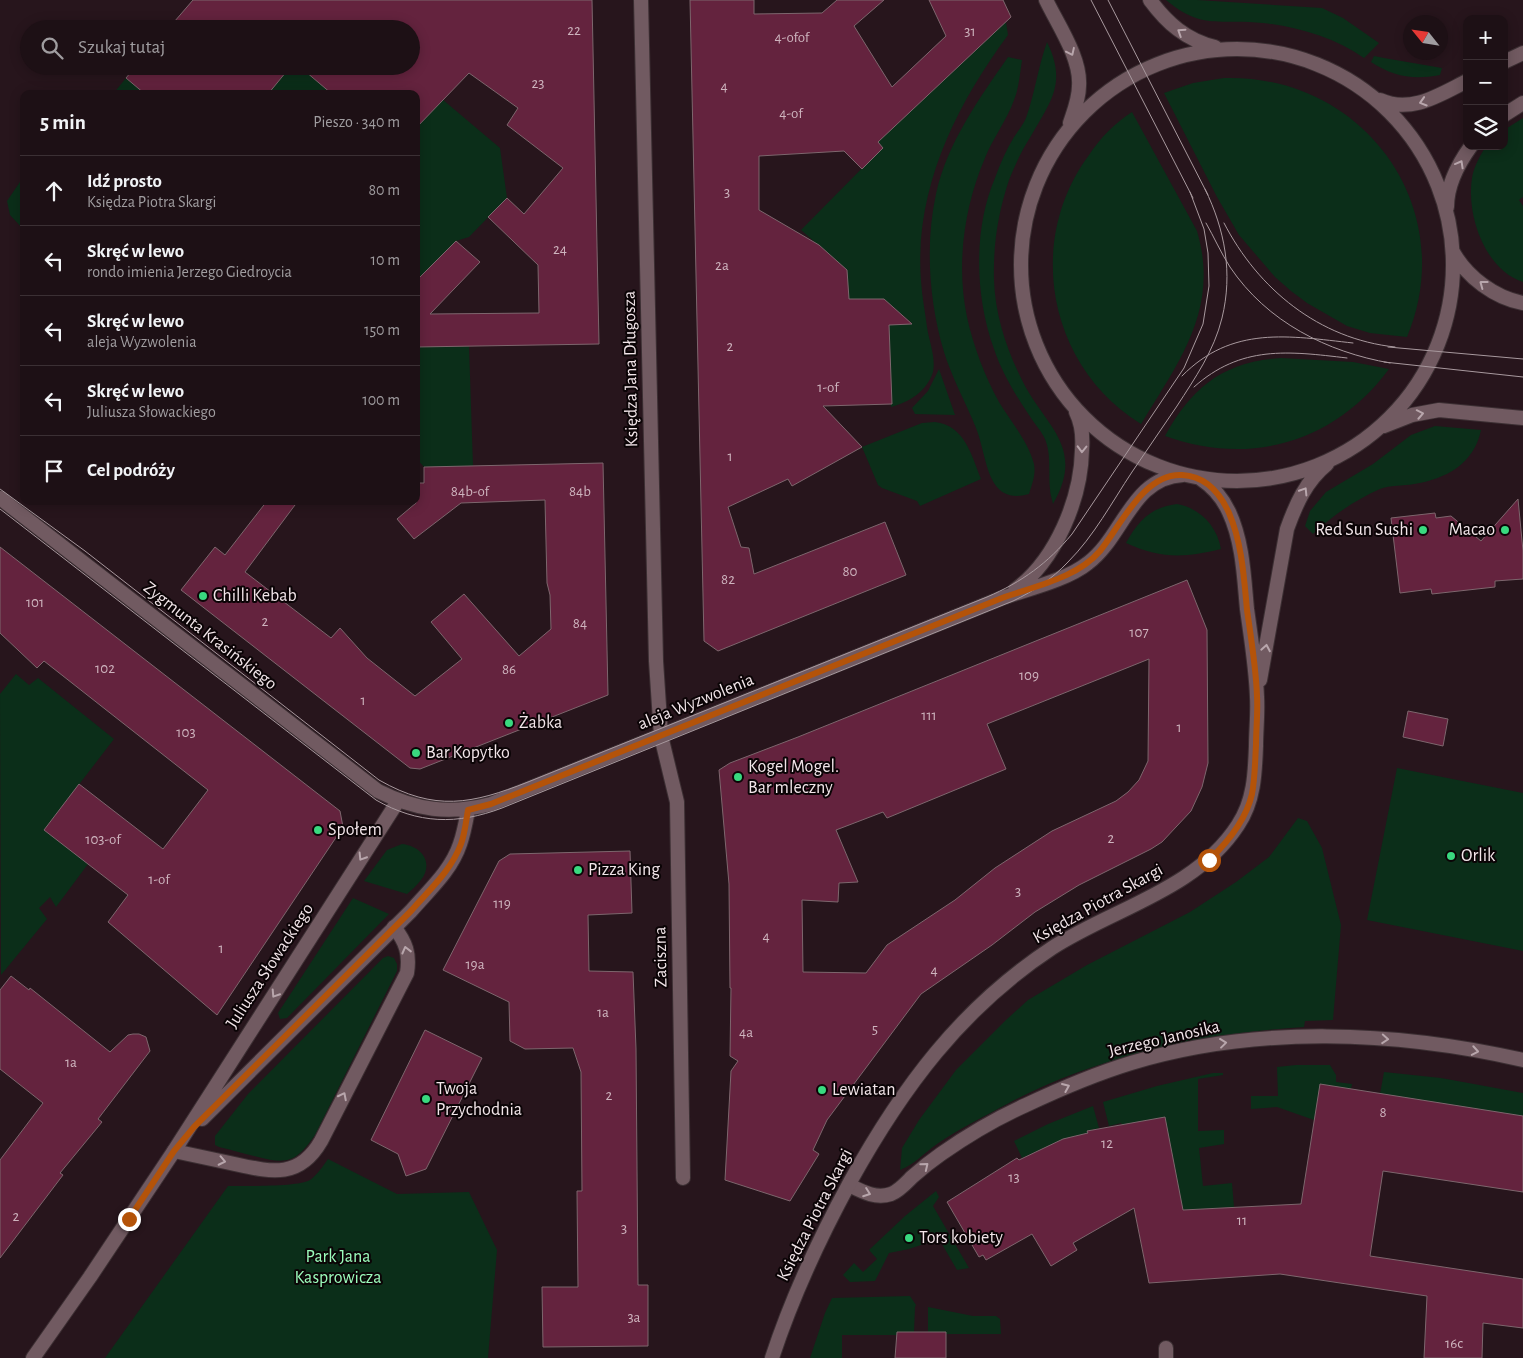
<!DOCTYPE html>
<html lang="pl">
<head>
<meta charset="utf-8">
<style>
	:root { --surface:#1d1015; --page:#2a1e22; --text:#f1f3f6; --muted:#a09da0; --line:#3b3034 }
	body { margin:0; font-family:"Alegreya Sans",sans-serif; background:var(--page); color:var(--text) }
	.controls { position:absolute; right:15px; top:15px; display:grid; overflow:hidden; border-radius:10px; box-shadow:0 2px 12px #0003 }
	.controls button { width:45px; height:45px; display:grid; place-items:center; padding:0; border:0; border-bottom:1px solid var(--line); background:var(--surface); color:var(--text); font:25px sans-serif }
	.compass { position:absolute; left:1403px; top:15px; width:45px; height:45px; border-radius:50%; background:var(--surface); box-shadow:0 2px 12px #0003; rotate:300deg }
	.stop { position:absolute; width:15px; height:15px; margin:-11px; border:4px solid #b45309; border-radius:50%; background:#fff }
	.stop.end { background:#b45309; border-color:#fff; box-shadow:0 1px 5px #0008 }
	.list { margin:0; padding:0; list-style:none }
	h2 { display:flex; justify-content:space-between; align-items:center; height:65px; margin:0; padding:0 20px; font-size:21px }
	h2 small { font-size:16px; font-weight:400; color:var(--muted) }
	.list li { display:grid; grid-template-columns:32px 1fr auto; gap:15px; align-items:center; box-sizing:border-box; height:70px; padding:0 20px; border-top:1px solid var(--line) }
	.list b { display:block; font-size:19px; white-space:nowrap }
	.list p { margin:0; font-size:16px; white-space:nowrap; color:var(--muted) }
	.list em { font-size:16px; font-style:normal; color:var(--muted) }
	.icon { flex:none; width:28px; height:28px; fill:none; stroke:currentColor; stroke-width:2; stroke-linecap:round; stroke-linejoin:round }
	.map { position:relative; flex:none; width:1523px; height:1358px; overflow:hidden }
	.search { position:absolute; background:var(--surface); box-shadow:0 2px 12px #0003; left:20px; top:20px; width:400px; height:55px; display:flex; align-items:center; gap:12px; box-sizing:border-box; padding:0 18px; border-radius:28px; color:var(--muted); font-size:19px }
	.panel { position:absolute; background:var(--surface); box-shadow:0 2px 12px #0003; left:20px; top:90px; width:400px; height:415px; border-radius:10px }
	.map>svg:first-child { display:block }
	.green { fill:#0b2e19 }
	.building { fill:#64233e; stroke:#7d666d; fill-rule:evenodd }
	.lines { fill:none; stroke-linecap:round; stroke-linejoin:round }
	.minor-casing { stroke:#3c2f33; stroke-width:16 }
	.tertiary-casing { stroke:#3c2f33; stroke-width:16 }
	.minor { stroke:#715a61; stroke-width:14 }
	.tertiary { stroke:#715a61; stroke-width:14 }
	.tram { stroke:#a8999e; stroke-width:1 }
	.oneway { stroke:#b8a6ac }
	.route { stroke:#b45309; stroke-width:6 }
	.poi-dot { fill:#39d87f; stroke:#0b0406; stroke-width:2 }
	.labels { text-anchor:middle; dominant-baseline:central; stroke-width:4; stroke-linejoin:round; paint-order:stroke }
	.number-label { font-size:15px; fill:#ceb4be }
	.street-label { font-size:18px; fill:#f2e5e9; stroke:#0b0406 }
	.poi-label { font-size:18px; fill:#f2e5e9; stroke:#0b0406; text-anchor:start }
	.park-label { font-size:18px; fill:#9bfcbb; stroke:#0b0406 }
</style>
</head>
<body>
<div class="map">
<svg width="1523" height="1358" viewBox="0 0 1523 1358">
	<rect width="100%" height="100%" fill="#27151c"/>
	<!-- green -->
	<path class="green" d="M 1166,0 L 1197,0 L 1322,8 L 1343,18 L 1379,43 L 1364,58 C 1335,38 1299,27 1263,23 C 1221,18 1203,31 1166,0 Z
		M 1006,22 L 1008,35 C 955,107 914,190 921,281 C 922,296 925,312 927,327 C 929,341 936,357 933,372 C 927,391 910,402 891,407 L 887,325 L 912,323 L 884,299 L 849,299 L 847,270 L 801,230 L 882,148 L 878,142 Z
		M 1047,42 C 1067,83 1051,101 1031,136 C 1022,150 1015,165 1009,180 C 998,213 993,246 994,280 C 995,315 1007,351 1023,382 C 1045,426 1086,447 1053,504 C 1052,499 1050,494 1050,489 C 1048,472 1052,453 1044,437 C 1040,429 1033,422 1029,415 C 1015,394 1002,373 994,349 C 975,297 973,229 995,178 C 1000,164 1006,150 1014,137 C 1018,131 1023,125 1026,118 C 1035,93 1038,67 1047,42 Z
		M 1374,56 L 1384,58 L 1442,68 L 1440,75 C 1413,80 1394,77 1371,62 Z
		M 1008,57 L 1022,60 C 1020,73 1019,88 1014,100 C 1007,120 993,138 985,158 C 964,207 956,264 967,317 C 973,345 985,377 999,402 C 1011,422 1028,441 1034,464 C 1036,475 1032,484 1029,494 C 986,506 988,458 976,428 C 966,403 952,378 944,352 C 929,302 925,244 936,194 C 947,143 979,99 1008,57 Z
		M 252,66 L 299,66 L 332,94 L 268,94 L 275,85 Z
		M 126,78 L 145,94 L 113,94 Z
		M 1224,78 C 1363,74 1461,207 1407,337 L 1370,333 L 1347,326 L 1307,303 L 1291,291 L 1275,277 L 1239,235 L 1217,197 L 1164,93 L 1193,83 Z
		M 442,99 L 500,148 L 507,198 L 469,237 L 456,241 L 416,281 L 416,128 Z
		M 1132,112 L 1197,231 C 1220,309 1179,361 1141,424 C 1048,367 1025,241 1089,155 C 1100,138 1115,123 1132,112 Z
		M 1523,118 L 1523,197 L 1519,200 L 1523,206 L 1523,282 C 1485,270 1466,215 1472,178 C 1474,166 1480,156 1486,146 L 1504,146 L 1504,130 Z
		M 24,176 L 24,230 L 10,215 L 7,201 Z
		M 416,329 L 469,346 L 473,466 L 424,467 L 416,458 Z
		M 1281,358 L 1353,362 L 1389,369 C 1335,442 1251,467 1165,436 C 1192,387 1223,362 1281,358 Z
		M 939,369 L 955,415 L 915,414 L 912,408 L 928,391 Z
		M 935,422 C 965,426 971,454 981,479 L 920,506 L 917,501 L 882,488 L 878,485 L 862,447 L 922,423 Z
		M 1435,426 L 1481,430 C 1474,464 1446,479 1414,484 C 1403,486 1390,485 1380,489 C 1355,500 1332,516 1313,534 L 1305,526 L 1310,511 L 1326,492 L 1373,464 L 1411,435 Z
		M 1177,504 C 1200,508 1217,526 1221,549 C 1184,558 1161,559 1126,543 C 1138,521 1151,507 1177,504 Z
		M 16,674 L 29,685 L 38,678 L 114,739 L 44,830 L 88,864 L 56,907 L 50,897 L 39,908 L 47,919 L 1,975 L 0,694 Z
		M 1397,768 L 1523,793 L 1523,951 L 1367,920 Z
		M 1298,818 L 1307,821 L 1322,848 L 1341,925 L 1333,1020 L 1305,1021 L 1304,1027 C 1203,1033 1100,1055 1009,1103 C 985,1116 960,1128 937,1144 C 924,1153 914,1165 900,1170 L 902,1148 L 919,1120 L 956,1070 L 1006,1020 L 1028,1000 L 1087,965 L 1190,912 L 1236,882 L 1269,857 Z
		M 402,844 C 422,846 434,863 421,880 C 417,885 412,890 407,894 L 364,881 L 387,850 Z
		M 353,898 L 389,914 L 287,1018 L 280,1019 L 278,1013 Z
		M 388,956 L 394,958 L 397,964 L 397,971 L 315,1135 C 297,1161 288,1165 258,1157 C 245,1154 232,1150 219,1147 L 215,1145 L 215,1136 L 248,1094 L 383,958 Z
		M 1296,1065 L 1330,1065 L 1336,1075 L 1336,1082 L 1352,1084 L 1351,1089 L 1314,1120 L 1277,1107 L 1251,1109 L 1251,1096 L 1278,1096 L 1277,1067 Z
		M 1384,1072 L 1441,1078 L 1523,1093 L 1523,1116 L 1380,1094 Z
		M 1213,1073 L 1223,1073 L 1223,1075 L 1198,1079 L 1198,1131 L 1224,1130 L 1224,1144 L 1199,1148 L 1203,1186 L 1232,1183 L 1234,1207 L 1183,1210 L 1121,1123 L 1109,1126 L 1103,1102 L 1157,1086 Z
		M 1093,1106 L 1099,1128 L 1087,1131 L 1088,1133 L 1063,1139 L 1022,1158 L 1014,1141 L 1048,1124 Z
		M 328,1159 L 397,1194 L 469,1192 L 497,1250 L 488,1358 L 105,1358 L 228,1186 C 242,1186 299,1187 310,1180 C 317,1175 323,1166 328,1159 Z
		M 936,1191 L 939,1197 L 933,1206 L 969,1268 L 957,1270 L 939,1239 L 909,1249 L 889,1253 L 875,1281 L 850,1282 L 843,1275 L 854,1263 L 863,1272 L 877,1259 L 869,1250 L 905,1216 Z
		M 910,1296 L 916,1305 L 915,1307 L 914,1332 L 897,1332 L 897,1335 L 842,1335 L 842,1358 L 810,1358 L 825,1313 L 832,1298 Z
		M 928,1307 L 973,1316 L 996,1316 L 1000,1319 L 1001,1334 L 946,1334 L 946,1332 L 928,1332 Z"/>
	<!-- building -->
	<path class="building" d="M 193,0 L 592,0 L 599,344 L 416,347 L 416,281 L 456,241 L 480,262 L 430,314 L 539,313 L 538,265 L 488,217 L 507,198 L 524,214 L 563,168 L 507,125 L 518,108 L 469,73 L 416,128 L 416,94 L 332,94 L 299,66 L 411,66 L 411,29 L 168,29 Z
		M 690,0 L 754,0 L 754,14 L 822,13 L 837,0 L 884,0 L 854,26 L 892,87 L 946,36 L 929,0 L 1003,0 L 1011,17 L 878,142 L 883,148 L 862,169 L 844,151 L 759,156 L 759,210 L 819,245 L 847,270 L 849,299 L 884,299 L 912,324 L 889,325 L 892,404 L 823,406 L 862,447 L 792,486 L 788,479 L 728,507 L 741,547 L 749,548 L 754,574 L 885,522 L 906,575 L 718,651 L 704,641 Z
		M 136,66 L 291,66 L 268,94 L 145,94 L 126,78 Z
		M 603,463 L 608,695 L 420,769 L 410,768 L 181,590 L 215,547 L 225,555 L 267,501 L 290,501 L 295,505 L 245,572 L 331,638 L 340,628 L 367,658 L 415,696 L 462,659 L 431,622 L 464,594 L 519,656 L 551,629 L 550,595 L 547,583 L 545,500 L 461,503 L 414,539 L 397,519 L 416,503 L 416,483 L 424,483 L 424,467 Z
		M 1518,499 L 1523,551 L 1523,579 L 1495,581 L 1495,587 L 1432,594 L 1431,589 L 1400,593 L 1391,518 L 1435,513 L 1436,518 L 1451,516 L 1481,541 Z
		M 0,547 L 340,811 L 343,827 L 217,1015 L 108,922 L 128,895 L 44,830 L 79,784 L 163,849 L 208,790 L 44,661 L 37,668 L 0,633 Z
		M 1187,580 L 1207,630 L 1208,763 L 1202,787 L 1191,811 L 1162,842 L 1151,849 L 1079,885 L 1035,912 L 992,945 L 921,994 L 827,1120 L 813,1150 L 819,1154 L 790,1201 L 725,1180 L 731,1071 L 738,1061 L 730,1056 L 731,988 L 730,988 L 729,884 L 719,770 L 730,763 L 798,737 ZM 1149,659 L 1148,761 L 1139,780 L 1128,792 L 1116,801 L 1052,831 L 995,868 L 955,900 L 887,945 L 866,973 L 803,972 L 802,900 L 838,902 L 839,883 L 858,882 L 836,830 L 883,812 L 887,818 L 1006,769 L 987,724 Z
		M 1408,711 L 1448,719 L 1443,746 L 1403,737 Z
		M 630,851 L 632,913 L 588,915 L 589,971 L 633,972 L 636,1049 L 638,1285 L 648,1285 L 648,1346 L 543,1347 L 542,1287 L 578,1287 L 577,1191 L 582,1191 L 581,1072 L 573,1048 L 525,1049 L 510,1041 L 509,1002 L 443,970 L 499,861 L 510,854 Z
		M 11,976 L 29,990 L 30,988 L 110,1052 L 128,1035 L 133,1034 L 139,1034 L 146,1037 L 150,1051 L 98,1119 L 102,1122 L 60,1173 L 63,1175 L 0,1258 L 0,1160 L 43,1103 L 0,1069 L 0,990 Z
		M 425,1030 L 482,1058 L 426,1169 L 406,1176 L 398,1154 L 371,1140 Z
		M 1320,1084 L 1523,1116 L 1523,1192 L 1383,1171 L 1370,1256 L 1523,1279 L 1523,1328 L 1483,1323 L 1482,1358 L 1424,1358 L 1427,1296 L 1280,1274 L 1149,1283 L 1134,1208 L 1073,1243 L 1077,1250 L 1051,1266 L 1032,1234 L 986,1260 L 983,1255 L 979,1257 L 947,1202 L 1017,1158 L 1019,1160 L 1063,1139 L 1088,1133 L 1087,1131 L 1165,1117 L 1183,1210 L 1301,1204 Z
		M 897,1332 L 946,1332 L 946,1358 L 895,1358 Z"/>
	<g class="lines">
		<!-- minor casing -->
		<g class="minor-casing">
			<path id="minor" d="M 641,0 L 656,661 L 661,736 L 677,802 L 683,1178
				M 174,1151 C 193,1155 212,1159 230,1163 C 268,1171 298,1181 321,1141 L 407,973 C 410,954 406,942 394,927
				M 849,1185 C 863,1192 876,1199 891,1194 C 899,1191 906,1183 912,1177 C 921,1169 931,1161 941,1154 C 968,1135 997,1118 1026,1105 C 1060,1089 1095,1074 1131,1063 C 1257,1025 1396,1031 1523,1060
				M 1166,1348 L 1166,1358"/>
		</g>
		<!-- tertiary casing -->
		<g class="tertiary-casing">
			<path id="tertiary" d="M 1046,0 C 1058,25 1081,58 1079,86 C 1079,99 1074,111 1070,123
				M 1150,0 C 1167,23 1186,40 1215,47
				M1021 265a216 216 0 1 1 432 0a216 216 0 1 1-432 0Z
				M 1504,62 L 1523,53
				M 1380,100 C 1411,114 1439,95 1467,81
				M 1504,115 L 1523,103
				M 1447,207 C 1447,184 1458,164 1471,146
				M 1453,252 C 1467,277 1495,298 1523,303
				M 1384,426 L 1412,415 L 1439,410 L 1523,418
				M 0,498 L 378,791 C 416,810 449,815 491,804 L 1002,598 C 1028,589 1067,580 1088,563 C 1123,537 1132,477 1183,475
				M 1015,590 C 1056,560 1081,499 1082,450 C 1083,437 1082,424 1076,412
				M 1260,680 L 1287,529 C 1296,504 1306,481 1327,464
				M 202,1119 L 411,911 C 429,890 451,871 460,844 C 464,833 466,821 468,810
				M 33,1358 L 90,1277 L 174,1151 L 398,801
				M 772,1358 C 792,1297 819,1239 850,1182 C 902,1088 961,1008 1052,948 C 1114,908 1196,890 1238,825 C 1254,801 1255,774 1256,746 C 1256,730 1258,713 1257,697 C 1256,668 1251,638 1247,609 C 1244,578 1243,542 1229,512 C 1223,499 1213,487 1201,479"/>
		</g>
		<!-- minor -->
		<use href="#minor" class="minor"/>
		<!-- tertiary -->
		<use href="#tertiary" class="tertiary"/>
		<!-- tram -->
		<path class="tram" d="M 1091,0 L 1193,198
			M 1108,0 L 1208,195
			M 1206,223 C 1214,237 1221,253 1230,267 C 1267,322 1327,352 1390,363
			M 1224,223 C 1258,289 1319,339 1395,347
			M 1388,347 L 1523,359
			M 1384,362 L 1523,377
			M 1182,376 C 1232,325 1289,336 1353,343
			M 1194,387 C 1241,345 1288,351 1347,358
			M 0,489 L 85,551 L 379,780 C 435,812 472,804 528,782 L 987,597 C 1022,582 1048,563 1072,534 L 1184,368 L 1203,324 L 1209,286 L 1208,253 L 1204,229 L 1190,192
			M 0,509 L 376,800 C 418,824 457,825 502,808 L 1013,601 C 1034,591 1052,579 1068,562 C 1094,536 1112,502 1132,472 C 1147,450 1162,428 1177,406 C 1195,378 1214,351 1222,318 C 1233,273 1225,230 1205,189"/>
	</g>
	<!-- one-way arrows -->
	<defs><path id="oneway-chevron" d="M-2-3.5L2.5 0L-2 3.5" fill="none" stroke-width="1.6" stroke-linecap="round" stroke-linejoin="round" transform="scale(1.25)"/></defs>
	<g class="oneway">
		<use href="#oneway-chevron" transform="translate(1181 32) rotate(-147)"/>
		<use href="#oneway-chevron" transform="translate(1071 52) rotate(65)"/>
		<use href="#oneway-chevron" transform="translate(1423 102) rotate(163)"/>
		<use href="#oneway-chevron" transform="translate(1460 164) rotate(-61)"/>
		<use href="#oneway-chevron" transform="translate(1483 284) rotate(-143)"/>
		<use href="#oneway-chevron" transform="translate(1420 414) rotate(-11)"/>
		<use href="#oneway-chevron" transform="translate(1082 449) rotate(91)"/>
		<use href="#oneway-chevron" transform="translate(1304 491) rotate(-58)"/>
		<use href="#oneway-chevron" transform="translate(1266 648) rotate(-80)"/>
		<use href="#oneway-chevron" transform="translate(362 857) rotate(122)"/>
		<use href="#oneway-chevron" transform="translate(406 950) rotate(-104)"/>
		<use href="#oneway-chevron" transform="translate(275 994) rotate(123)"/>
		<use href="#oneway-chevron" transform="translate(1385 1039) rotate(4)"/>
		<use href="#oneway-chevron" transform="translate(1223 1043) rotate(-7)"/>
		<use href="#oneway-chevron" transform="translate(1475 1051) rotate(10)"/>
		<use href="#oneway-chevron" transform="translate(1066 1087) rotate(-23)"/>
		<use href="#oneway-chevron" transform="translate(343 1096) rotate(-63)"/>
		<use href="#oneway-chevron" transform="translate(222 1161) rotate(12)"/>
		<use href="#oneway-chevron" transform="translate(925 1166) rotate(-39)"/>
		<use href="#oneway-chevron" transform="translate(867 1193) rotate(20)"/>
	</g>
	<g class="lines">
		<!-- route -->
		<path class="route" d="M 129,1219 L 174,1151 L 194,1127 L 411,911 C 429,890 451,871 461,844 C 465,833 466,821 468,810 L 491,804 L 1002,598 C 1035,586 1077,578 1100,551 C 1121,525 1144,473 1182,475 C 1205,476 1220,493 1229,513 C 1242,543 1244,578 1247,610 C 1251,638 1256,667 1257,696 C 1258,712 1256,729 1256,745 C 1255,762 1255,778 1252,794 C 1246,820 1228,842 1209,860"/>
	</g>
	<!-- markers -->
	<g class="poi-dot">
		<circle cx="1423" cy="530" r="5"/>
		<circle cx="1505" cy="530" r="5"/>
		<circle cx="203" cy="596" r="5"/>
		<circle cx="509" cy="723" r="5"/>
		<circle cx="416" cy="753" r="5"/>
		<circle cx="738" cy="777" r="5"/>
		<circle cx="318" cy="830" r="5"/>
		<circle cx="1451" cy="856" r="5"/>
		<circle cx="578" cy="870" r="5"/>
		<circle cx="822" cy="1090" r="5"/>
		<circle cx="426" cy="1099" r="5"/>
		<circle cx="909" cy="1238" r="5"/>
	</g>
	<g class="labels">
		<!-- number labels -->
		<g class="number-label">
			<text x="574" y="30">22</text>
			<text x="970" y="31">31</text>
			<text x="792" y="37">4-ofof</text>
			<text x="538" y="83">23</text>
			<text x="724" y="86">4</text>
			<text x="791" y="113">4-of</text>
			<text x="727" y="192">3</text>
			<text x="560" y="249">24</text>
			<text x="722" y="265">2a</text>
			<text x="730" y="346">2</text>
			<text x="828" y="387">1-of</text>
			<text x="730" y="456">1</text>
			<text x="470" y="491">84b-of</text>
			<text x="580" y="491">84b</text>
			<text x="850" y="571">80</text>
			<text x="728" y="579">82</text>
			<text x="35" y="602">101</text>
			<text x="265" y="621">2</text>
			<text x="580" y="623">84</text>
			<text x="1139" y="632">107</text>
			<text x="105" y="668">102</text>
			<text x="509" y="669">86</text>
			<text x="1029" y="675">109</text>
			<text x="363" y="700">1</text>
			<text x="929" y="715">111</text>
			<text x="1179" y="727">1</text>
			<text x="186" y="732">103</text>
			<text x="1111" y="838">2</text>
			<text x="103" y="839">103-of</text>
			<text x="159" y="879">1-of</text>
			<text x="1018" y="891">3</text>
			<text x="502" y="903">119</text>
			<text x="766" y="936">4</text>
			<text x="221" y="948">1</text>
			<text x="475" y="964">19a</text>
			<text x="934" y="970">4</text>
			<text x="603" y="1012">1a</text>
			<text x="875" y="1029">5</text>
			<text x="746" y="1032">4a</text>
			<text x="71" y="1062">1a</text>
			<text x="609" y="1095">2</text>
			<text x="1383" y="1112">8</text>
			<text x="1107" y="1143">12</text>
			<text x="1014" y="1177">13</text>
			<text x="16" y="1216">2</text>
			<text x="1242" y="1220">11</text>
			<text x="624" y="1228">3</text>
			<text x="634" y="1317">3a</text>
			<text x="1454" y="1343">16c</text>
		</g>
		<!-- street labels -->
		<g class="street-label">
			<text transform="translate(631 369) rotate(-91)">Księdza Jana Długosza</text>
			<text transform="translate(210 636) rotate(38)">Zygmunta Krasińskiego</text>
			<text transform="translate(696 702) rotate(-22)">aleja Wyzwolenia</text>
			<text transform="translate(1098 904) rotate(-29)">Księdza Piotra Skargi</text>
			<text transform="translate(661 957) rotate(-91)">Zaciszna</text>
			<text transform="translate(270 966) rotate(-57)">Juliusza Słowackiego</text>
			<text transform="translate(1164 1039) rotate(-13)">Jerzego Janosika</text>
			<text transform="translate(815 1215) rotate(-63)">Księdza Piotra Skargi</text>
		</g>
		<!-- poi labels -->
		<g class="poi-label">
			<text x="1413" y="530" text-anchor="end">Red Sun Sushi</text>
			<text x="1495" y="530" text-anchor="end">Macao</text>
			<text x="213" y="596">Chilli Kebab</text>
			<text x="519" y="723">Żabka</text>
			<text x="426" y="753">Bar Kopytko</text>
			<text x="748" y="767">Kogel Mogel.<tspan x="748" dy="21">Bar mleczny</tspan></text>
			<text x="328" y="830">Społem</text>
			<text x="1461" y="856">Orlik</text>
			<text x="588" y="870">Pizza King</text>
			<text x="436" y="1089">Twoja<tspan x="436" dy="21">Przychodnia</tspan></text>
			<text x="832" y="1090">Lewiatan</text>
			<text x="919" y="1238">Tors kobiety</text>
		</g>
		<!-- park labels -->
		<g class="park-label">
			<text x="338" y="1257">Park Jana<tspan x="338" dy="21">Kasprowicza</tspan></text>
		</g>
	</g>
</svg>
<div class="controls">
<button>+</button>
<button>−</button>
<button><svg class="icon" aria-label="layers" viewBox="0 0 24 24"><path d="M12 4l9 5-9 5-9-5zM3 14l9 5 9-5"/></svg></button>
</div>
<svg class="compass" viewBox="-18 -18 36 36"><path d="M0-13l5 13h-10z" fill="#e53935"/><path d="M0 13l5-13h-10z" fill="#a09da0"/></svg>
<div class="stop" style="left:1209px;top:860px"></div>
<div class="stop end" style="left:129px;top:1219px"></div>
<div class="search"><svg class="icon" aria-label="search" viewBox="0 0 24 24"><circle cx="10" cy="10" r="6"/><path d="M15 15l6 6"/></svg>Szukaj tutaj</div>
<section class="panel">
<h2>5 min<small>Pieszo · 340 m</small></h2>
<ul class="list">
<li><svg class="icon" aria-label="ahead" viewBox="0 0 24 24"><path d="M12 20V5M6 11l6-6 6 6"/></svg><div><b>Idź prosto</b><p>Księdza Piotra Skargi</p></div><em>80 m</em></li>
<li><svg class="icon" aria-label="left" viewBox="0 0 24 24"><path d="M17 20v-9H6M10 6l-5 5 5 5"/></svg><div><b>Skręć w lewo</b><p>rondo imienia Jerzego Giedroycia</p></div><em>10 m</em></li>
<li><svg class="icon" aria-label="left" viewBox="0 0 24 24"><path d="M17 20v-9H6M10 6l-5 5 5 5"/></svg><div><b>Skręć w lewo</b><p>aleja Wyzwolenia</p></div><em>150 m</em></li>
<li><svg class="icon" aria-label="left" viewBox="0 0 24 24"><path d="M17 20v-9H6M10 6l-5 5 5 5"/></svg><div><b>Skręć w lewo</b><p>Juliusza Słowackiego</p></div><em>100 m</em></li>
<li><svg class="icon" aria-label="arrive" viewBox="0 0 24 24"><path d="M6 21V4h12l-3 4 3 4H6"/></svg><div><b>Cel podróży</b></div></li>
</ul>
</section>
</div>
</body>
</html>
